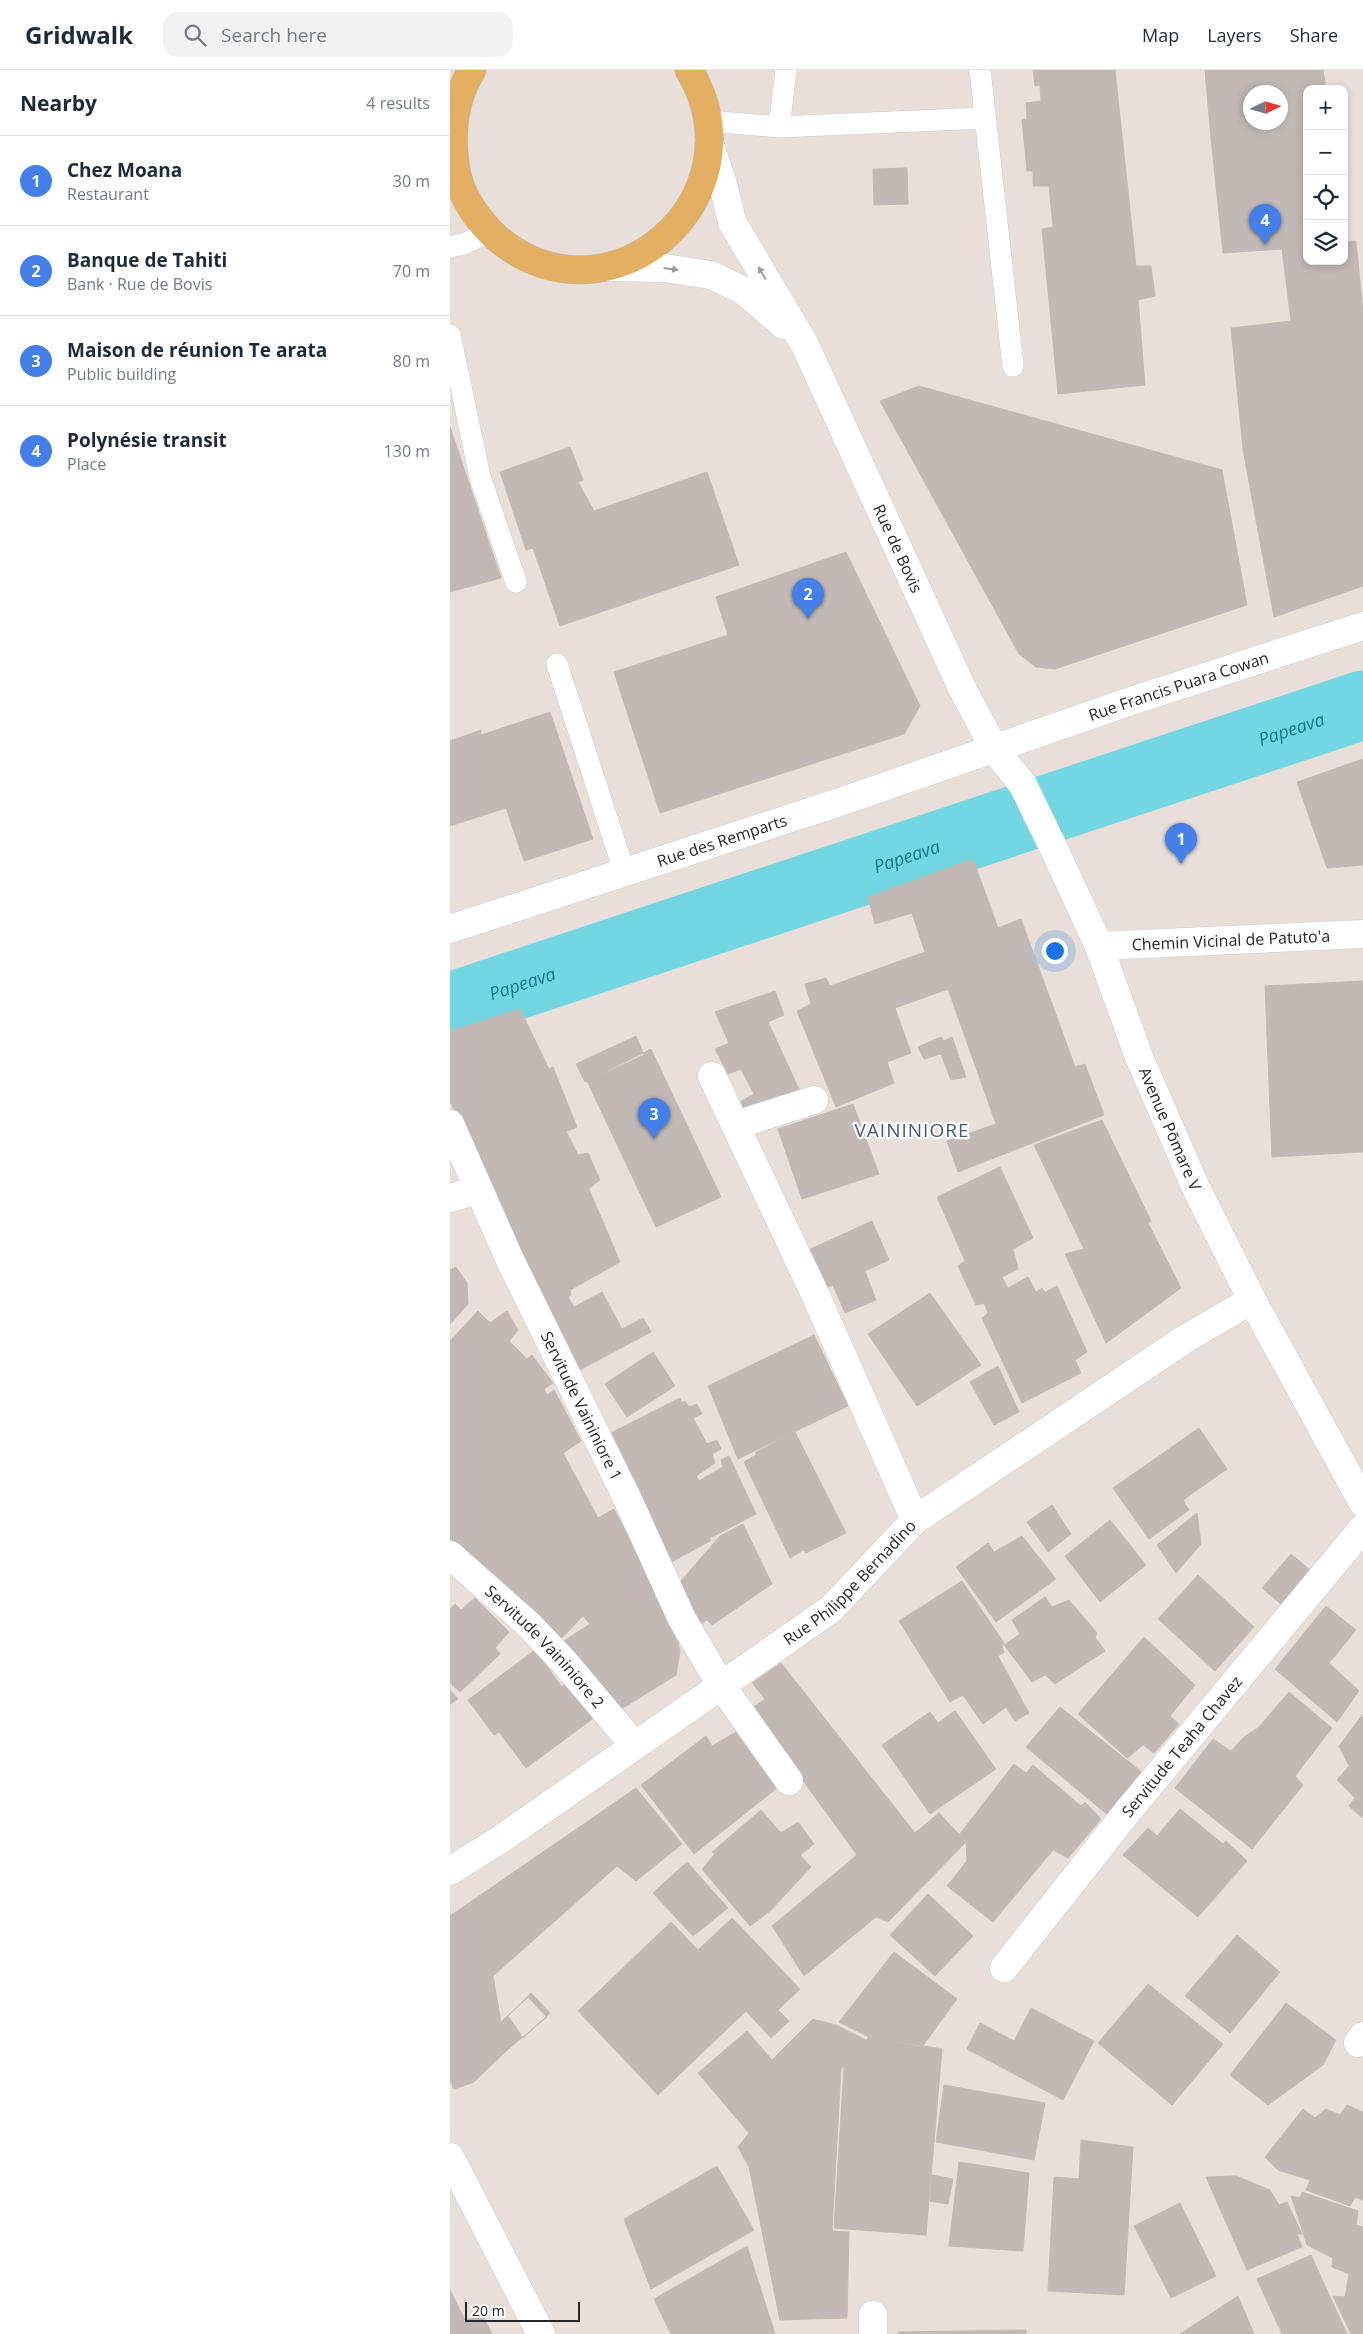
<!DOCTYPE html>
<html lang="en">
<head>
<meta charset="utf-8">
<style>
	:root { --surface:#fff; --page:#f2f2f3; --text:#1f2937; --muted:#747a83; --line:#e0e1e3; --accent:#457fe9 }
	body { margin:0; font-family:"Open Sans",sans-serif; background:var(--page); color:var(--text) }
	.controls { position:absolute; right:15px; top:15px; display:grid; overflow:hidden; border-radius:10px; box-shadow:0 2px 8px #0003 }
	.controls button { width:45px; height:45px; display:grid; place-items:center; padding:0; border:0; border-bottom:1px solid var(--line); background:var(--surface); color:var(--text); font:25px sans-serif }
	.compass { position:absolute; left:793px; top:15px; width:45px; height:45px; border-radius:50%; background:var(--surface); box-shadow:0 2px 8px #0003; rotate:85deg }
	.scale { position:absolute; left:15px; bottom:12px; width:115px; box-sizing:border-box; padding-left:5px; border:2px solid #262626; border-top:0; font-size:14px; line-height:18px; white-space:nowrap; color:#262626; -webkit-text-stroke:4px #fff; paint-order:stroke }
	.you { position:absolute; left:604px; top:880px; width:18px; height:18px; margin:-12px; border:4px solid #fff; border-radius:50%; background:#1a73e8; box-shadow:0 0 0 8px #1a73e833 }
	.badge { display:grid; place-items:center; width:32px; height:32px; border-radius:50%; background:var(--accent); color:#fff; font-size:16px; font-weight:700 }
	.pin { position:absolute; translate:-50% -41px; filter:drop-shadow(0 1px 2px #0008) }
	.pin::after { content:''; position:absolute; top:26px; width:18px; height:15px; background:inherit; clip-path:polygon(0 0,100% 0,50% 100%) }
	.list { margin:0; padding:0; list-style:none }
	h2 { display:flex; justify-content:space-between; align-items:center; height:65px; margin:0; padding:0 20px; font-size:21px }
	h2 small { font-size:16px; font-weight:400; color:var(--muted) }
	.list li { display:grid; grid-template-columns:32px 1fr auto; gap:15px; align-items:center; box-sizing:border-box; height:90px; padding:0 20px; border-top:1px solid var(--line) }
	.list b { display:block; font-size:19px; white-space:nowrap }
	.list p { margin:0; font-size:16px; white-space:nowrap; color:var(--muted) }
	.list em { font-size:16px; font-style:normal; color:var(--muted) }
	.icon { flex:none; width:28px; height:28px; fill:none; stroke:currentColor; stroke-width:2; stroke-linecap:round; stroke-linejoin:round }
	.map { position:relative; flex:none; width:913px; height:2264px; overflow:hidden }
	header { display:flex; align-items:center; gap:30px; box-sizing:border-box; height:70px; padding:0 25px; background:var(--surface); border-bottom:1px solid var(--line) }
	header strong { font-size:24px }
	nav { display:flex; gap:28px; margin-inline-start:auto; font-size:18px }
	.search { width:350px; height:45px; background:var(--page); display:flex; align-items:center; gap:12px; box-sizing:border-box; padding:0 18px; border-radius:15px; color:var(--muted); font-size:19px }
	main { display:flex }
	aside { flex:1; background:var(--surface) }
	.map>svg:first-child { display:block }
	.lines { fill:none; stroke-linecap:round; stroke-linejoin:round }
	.river { stroke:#73d7e2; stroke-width:69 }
	.building { fill:#c0b9b6; stroke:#c3bbb3; fill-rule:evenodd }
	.lane-casing { stroke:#c7cdd7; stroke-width:22 }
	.street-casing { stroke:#c7cdd7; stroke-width:29 }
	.secondary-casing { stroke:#c7cdd7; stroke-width:29 }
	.primary-casing { stroke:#bebebe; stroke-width:29 }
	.lane { stroke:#fff; stroke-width:21 }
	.street { stroke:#fff; stroke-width:28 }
	.secondary { stroke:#fff; stroke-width:28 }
	.primary { stroke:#e3b063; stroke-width:28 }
	.oneway { fill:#9d9d9d }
	.labels { text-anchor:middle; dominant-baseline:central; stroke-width:4.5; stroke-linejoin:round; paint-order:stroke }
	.street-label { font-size:16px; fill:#262626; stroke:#fff }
	.water-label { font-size:18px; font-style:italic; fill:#187589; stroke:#fff }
	.quarter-label { font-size:19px; letter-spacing:1px; fill:#4c5972; stroke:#fff }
</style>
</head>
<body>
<header>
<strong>Gridwalk</strong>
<div class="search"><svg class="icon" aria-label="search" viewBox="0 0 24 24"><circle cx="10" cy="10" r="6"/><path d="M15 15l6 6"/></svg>Search here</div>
<nav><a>Map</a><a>Layers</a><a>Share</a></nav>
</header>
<main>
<aside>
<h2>Nearby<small>4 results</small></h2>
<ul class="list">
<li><span class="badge">1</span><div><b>Chez Moana</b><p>Restaurant</p></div><em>30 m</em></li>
<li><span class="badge">2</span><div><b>Banque de Tahiti</b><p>Bank · Rue de Bovis</p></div><em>70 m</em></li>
<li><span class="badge">3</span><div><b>Maison de réunion Te arata</b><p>Public building</p></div><em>80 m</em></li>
<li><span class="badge">4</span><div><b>Polynésie transit</b><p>Place</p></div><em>130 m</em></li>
</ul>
</aside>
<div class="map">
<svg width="913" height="2264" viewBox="0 0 913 2264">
	<rect width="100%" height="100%" fill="#e8dfd9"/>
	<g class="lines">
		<!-- river -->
		<path class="river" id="s1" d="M 0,937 L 913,635"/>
	</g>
	<!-- building -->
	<path class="building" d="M 583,0 L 665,0 L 686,196 L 701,196 L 705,226 L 688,230 L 695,315 L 608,324 L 592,159 L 603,157 L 599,116 L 583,116 L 583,101 L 577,101 L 572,50 L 577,49 L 576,33 L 591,31 L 590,15 L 585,16 Z
		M 755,0 L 873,0 L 876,19 L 857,19 L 857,75 L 797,81 L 795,54 L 760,58 ZM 801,22 L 831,22 L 831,52 L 801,52 Z
		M 795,54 L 797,81 L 857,75 L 857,191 L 894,191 L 894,172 L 906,171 L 913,242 L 913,283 L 785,298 L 781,258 L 841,251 L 832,179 L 773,183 L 760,58 Z
		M 457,98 L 458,134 L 424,135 L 423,99 Z
		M 913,283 L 913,431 L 806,450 L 793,379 L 785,298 Z
		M 469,316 L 772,400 L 797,535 L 605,599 L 586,597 L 569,584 L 430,331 Z
		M 0,357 L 51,508 L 0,522 L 0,461 L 19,457 L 0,386 Z
		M 120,377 L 133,410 L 128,412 L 144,441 L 257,402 L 289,495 L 110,556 L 83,478 L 76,480 L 50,402 Z
		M 0,386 L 19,457 L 0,461 Z
		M 913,431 L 913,516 L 824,547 L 806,450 Z
		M 396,482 L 470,636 L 454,664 L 210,743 L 164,602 L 278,565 L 266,527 Z
		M 100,642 L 143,769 L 74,791 L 56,738 L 0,756 L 0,671 L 31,660 L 31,665 Z
		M 913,689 L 913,795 L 877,798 L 847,712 Z
		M 523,789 L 548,858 L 571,849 L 625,997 L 635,994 L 654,1045 L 508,1102 L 497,1071 L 546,1054 L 498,919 L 445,938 L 461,983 L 437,992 L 444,1013 L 386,1037 L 347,941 L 361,934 L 355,914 L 376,908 L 380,916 L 475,882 L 462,843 L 425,854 L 418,827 Z
		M 913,911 L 913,1082 L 822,1087 L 815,916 Z
		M 325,921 L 334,945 L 318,952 L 353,1028 L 295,1047 L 288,1033 L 304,1024 L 291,999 L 278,1004 L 265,979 L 279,973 L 265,942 Z
		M 70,939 L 99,999 L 103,997 L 127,1057 L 106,1066 L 104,1063 L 27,1091 L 0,1031 L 0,961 Z
		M 186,966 L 194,985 L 135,1012 L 126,994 Z
		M 491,967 L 494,971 L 502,967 L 516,1007 L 501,1010 L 491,984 L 474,989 L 468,977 Z
		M 201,979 L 271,1127 L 206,1157 L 137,1011 Z
		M 403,1034 L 429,1104 L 352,1129 L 328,1059 Z
		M 652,1050 L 701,1151 L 698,1153 L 731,1218 L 656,1273 L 615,1184 L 634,1179 L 584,1075 Z
		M 116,1061 L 128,1085 L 138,1083 L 150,1110 L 60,1180 L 24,1092 L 104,1063 L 106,1066 Z
		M 550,1097 L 583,1168 L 563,1179 L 568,1199 L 552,1207 L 558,1218 L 578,1207 L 586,1222 L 592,1218 L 595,1222 L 607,1216 L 637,1282 L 625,1290 L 631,1303 L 572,1333 L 532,1248 L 538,1243 L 534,1233 L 526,1235 L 508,1196 L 515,1191 L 487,1127 Z
		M 139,1119 L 170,1192 L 120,1220 L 121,1225 L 89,1242 L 60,1180 Z
		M 422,1151 L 439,1190 L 415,1201 L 426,1230 L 395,1243 L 383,1215 L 372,1220 L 354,1182 Z
		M 6,1197 L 17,1213 L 18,1234 L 0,1254 L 0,1200 Z
		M 152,1222 L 172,1259 L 193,1248 L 201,1262 L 120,1305 L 89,1242 L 118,1227 L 124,1237 Z
		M 480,1223 L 531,1295 L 467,1336 L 418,1264 Z
		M 28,1241 L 40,1253 L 57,1241 L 68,1260 L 59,1271 L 77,1289 L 82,1285 L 103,1313 L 94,1319 L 97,1325 L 104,1320 L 131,1371 L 113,1383 L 148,1448 L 164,1439 L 201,1510 L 205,1527 L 226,1562 L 230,1581 L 226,1605 L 165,1643 L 108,1575 L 140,1554 L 133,1546 L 107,1573 L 24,1496 L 0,1469 L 0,1271 Z
		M 364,1265 L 398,1336 L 288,1389 L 258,1316 Z
		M 203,1282 L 225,1316 L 177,1347 L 155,1314 Z
		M 548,1296 L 569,1342 L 544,1355 L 520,1312 Z
		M 230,1328 L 232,1333 L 235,1331 L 239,1337 L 247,1334 L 252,1344 L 243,1348 L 257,1374 L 267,1370 L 271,1379 L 262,1384 L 265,1393 L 246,1406 L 249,1411 L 273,1397 L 271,1390 L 279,1386 L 306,1444 L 260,1468 L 260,1471 L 214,1496 L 149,1369 Z
		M 749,1358 L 777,1399 L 733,1430 L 739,1440 L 699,1469 L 663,1418 Z
		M 345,1362 L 396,1463 L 356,1483 L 354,1480 L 340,1488 L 294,1392 L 306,1385 L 306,1382 Z
		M 602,1435 L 621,1464 L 598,1482 L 577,1452 Z
		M 747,1443 L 751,1474 L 726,1503 L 707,1475 Z
		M 660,1450 L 696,1495 L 650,1532 L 615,1486 Z
		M 293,1454 L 322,1514 L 262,1555 L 257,1550 L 245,1558 L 224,1519 L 270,1466 Z
		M 572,1466 L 606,1509 L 546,1552 L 506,1497 L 538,1473 L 544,1482 Z
		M 841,1484 L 861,1501 L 832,1535 L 812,1518 Z
		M 748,1505 L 804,1557 L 765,1601 L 708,1549 Z
		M 512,1511 L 554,1573 L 552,1576 L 554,1582 L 548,1586 L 579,1643 L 565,1651 L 556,1637 L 533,1654 L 513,1625 L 500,1632 L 449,1551 Z
		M 595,1527 L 602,1537 L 619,1530 L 647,1563 L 645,1567 L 655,1581 L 605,1614 L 595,1605 L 582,1612 L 554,1575 L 570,1564 L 562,1550 Z
		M 25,1528 L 59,1562 L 45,1578 L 50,1584 L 10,1622 L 0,1613 L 0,1539 L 5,1534 L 11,1540 Z
		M 876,1536 L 906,1560 L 879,1593 L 909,1621 L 887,1652 L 825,1599 Z
		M 694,1567 L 745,1615 L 720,1646 L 729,1654 L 704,1683 L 693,1675 L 677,1688 L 628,1644 Z
		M 85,1580 L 112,1617 L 118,1612 L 145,1647 L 76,1698 L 49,1662 L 44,1665 L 18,1630 Z
		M 331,1593 L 465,1763 L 489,1743 L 516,1772 L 438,1852 L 426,1847 L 354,1906 L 322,1856 L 407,1785 L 301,1639 L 315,1629 L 302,1613 Z
		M 0,1620 L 8,1629 L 0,1634 Z
		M 839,1622 L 882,1658 L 845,1706 L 853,1715 L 802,1779 L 725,1718 L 763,1669 L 781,1681 L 794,1667 L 808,1658 Z
		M 610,1637 L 693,1703 L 659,1746 L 576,1677 Z
		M 505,1641 L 546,1699 L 480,1744 L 432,1675 L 480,1642 L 488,1653 Z
		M 913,1644 L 913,1748 L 899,1736 L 905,1728 L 887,1710 L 899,1696 L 889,1676 Z
		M 286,1662 L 327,1718 L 244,1784 L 191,1715 L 256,1666 L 262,1676 Z
		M 564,1694 L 576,1703 L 583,1695 L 631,1736 L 635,1732 L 651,1749 L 618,1788 L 603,1780 L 543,1852 L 497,1816 L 517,1791 L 516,1772 L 509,1765 Z
		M 186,1718 L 232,1774 L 186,1811 L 167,1796 L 43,1906 L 51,1952 L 78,1927 L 97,1947 L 56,1981 L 24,2012 L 4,2019 L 0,2011 L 0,1846 Z
		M 730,1739 L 773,1774 L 776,1771 L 797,1791 L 748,1847 L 673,1785 L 698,1758 L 707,1766 Z
		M 311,1740 L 331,1763 L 348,1752 L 364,1774 L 350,1785 L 361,1797 L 320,1841 L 300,1856 L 252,1799 L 265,1784 L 262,1782 Z
		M 237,1792 L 278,1838 L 243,1866 L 203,1823 Z
		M 478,1824 L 523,1866 L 485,1906 L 440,1865 Z
		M 282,1848 L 350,1919 L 328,1940 L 339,1951 L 321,1968 L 296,1941 L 208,2025 L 128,1941 L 221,1852 L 248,1880 Z
		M 787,1865 L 830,1902 L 780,1963 L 735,1926 Z
		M 444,1882 L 507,1929 L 472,1977 L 419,1967 L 389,1952 Z
		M 698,1914 L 773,1974 L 722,2035 L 648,1973 Z
		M 81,1923 L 100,1943 L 73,1968 L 58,1946 Z
		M 836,1933 L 886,1970 L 873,1995 L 818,2035 L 780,2005 Z
		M 581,1938 L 644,1971 L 613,2030 L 517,1979 L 530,1953 L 564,1971 Z
		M 363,1949 L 386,1955 L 416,1970 L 391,1999 L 299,2097 L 288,2077 L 299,2063 L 248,2003 L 297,1961 L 322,1990 Z
		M 419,1967 L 492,1979 L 476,2165 L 384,2158 L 394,1996 Z
		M 391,1999 L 382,2161 L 399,2162 L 397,2248 L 330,2250 L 299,2097 Z
		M 494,2015 L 595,2033 L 584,2090 L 486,2072 Z
		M 897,2035 L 913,2042 L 913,2130 L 905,2127 L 900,2136 L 856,2120 L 860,2110 L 828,2100 L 815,2087 L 853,2039 L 865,2048 L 876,2039 L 890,2045 Z
		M 631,2070 L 683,2077 L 674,2225 L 598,2221 L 604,2107 L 629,2109 Z
		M 509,2092 L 579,2103 L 573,2181 L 499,2176 Z
		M 267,2096 L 304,2160 L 201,2219 L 174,2149 Z
		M 482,2105 L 503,2109 L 498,2134 L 480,2131 Z
		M 786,2106 L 820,2120 L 829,2135 L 837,2132 L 852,2164 L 847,2164 L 852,2177 L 797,2200 L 756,2107 Z
		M 852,2122 L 908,2141 L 906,2155 L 913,2157 L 913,2264 L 901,2264 L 883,2226 L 895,2227 L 899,2204 L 882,2197 L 883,2188 L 857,2175 L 841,2126 L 850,2128 Z
		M 730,2133 L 766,2206 L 721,2228 L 684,2156 Z
		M 297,2176 L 325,2264 L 221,2264 L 204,2229 Z
		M 861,2185 L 897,2264 L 832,2264 L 807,2209 Z
		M 0,2220 L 15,2250 L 0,2256 Z
		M 788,2226 L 804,2264 L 730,2264 Z
		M 32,2244 L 42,2264 L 0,2264 L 0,2256 Z
		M 576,2260 L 576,2264 L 448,2264 L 448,2262 Z"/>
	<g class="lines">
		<!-- lane casing -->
		<g class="lane-casing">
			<path id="lane" d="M 530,0 L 563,296
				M 259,51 L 329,57 L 535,48
				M 329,57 L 336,0
				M 0,177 L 13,174 L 40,162
				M 0,265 L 30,407 L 66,512
				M 107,594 L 174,801"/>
		</g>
		<!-- street casing -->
		<g class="street-casing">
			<g id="street">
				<path d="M 262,1006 L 365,1224 L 465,1450"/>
				<path id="s2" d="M 0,1054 L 60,1190 L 178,1430 L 232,1549 L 271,1615 L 339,1711"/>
				<path d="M 286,1055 L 364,1030"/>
				<path d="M 0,1128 L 28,1120"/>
				<path id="s3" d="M 0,1485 L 79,1555 L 116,1594 L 184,1675"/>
				<path id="s4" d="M 0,1801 L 51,1769 L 381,1539 L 465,1450 L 735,1269 L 802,1230"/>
				<path id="s5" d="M 554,1898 L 678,1741 L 913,1458"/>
				<path d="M 908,1973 L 913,1966"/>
				<path d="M 423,2264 L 423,2245"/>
			</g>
		</g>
		<!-- secondary casing -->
		<g class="secondary-casing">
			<g id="secondary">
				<path id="s6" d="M 259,73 L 273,114 L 282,152 L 355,275 L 512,618 L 545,680 L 573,715 L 605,781 L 649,876 L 689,987 L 746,1118 L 802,1230 L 913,1433"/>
				<path d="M 155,197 L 214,198 L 261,205 L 294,221 L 334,255"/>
				<path id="s7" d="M 0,859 L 390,732 L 681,631 L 913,556"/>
				<path id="s8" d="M 649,876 L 913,864"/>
				<path d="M 0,2087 L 91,2264"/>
			</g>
		</g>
		<!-- primary casing -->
		<g class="primary-casing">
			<path id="primary" d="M 22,0 C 2,32 0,68 7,105 C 13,129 29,152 47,168 C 160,263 315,127 239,0"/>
		</g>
		<!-- lane -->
		<use href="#lane" class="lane"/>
		<!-- street -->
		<use href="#street" class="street"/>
		<!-- secondary -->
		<use href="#secondary" class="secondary"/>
		<!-- primary -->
		<use href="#primary" class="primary"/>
	</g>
	<!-- one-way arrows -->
	<defs><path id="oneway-solid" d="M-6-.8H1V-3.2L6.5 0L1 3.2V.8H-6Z" transform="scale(1.25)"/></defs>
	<g class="oneway">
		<use href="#oneway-solid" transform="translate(221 199) rotate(7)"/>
		<use href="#oneway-solid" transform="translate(312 203) rotate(-121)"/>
	</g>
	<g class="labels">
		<!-- street labels -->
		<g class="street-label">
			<text stroke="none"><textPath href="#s6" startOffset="449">Rue de Bovis</textPath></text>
			<text stroke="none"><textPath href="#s7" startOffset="768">Rue Francis Puara Cowan</textPath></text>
			<text stroke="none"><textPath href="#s7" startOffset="286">Rue des Remparts</textPath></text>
			<text stroke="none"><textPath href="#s8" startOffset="132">Chemin Vicinal de Patuto'a</textPath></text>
			<text stroke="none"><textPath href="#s6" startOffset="1092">Avenue Pōmare V</textPath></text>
			<text stroke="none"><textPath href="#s2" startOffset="311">Servitude Vaininiore 1</textPath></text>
			<text stroke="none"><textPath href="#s4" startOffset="494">Rue Philippe Bernadino</textPath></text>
			<text stroke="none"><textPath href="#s3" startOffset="132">Servitude Vaininiore 2</textPath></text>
			<text stroke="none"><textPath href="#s5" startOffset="284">Servitude Teaha Chavez</textPath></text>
		</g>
		<!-- water labels -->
		<g class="water-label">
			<text stroke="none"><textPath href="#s1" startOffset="886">Papeava</textPath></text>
			<text stroke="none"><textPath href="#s1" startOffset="481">Papeava</textPath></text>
			<text stroke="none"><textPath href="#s1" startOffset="76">Papeava</textPath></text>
		</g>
		<!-- quarter labels -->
		<g class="quarter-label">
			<text x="462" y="1060">VAININIORE</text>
		</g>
	</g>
</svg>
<div class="controls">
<button>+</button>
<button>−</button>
<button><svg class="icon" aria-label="locate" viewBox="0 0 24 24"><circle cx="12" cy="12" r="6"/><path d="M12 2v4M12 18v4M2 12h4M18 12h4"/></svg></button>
<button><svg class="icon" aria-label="layers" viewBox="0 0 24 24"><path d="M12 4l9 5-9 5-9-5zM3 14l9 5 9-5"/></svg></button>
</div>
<svg class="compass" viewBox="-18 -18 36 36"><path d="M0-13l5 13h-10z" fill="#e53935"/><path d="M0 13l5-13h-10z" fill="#747a83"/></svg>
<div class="scale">20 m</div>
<div class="you"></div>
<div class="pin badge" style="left:731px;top:794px">1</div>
<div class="pin badge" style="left:358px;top:549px">2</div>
<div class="pin badge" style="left:204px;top:1069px">3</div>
<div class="pin badge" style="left:815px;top:175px">4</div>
</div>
</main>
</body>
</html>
